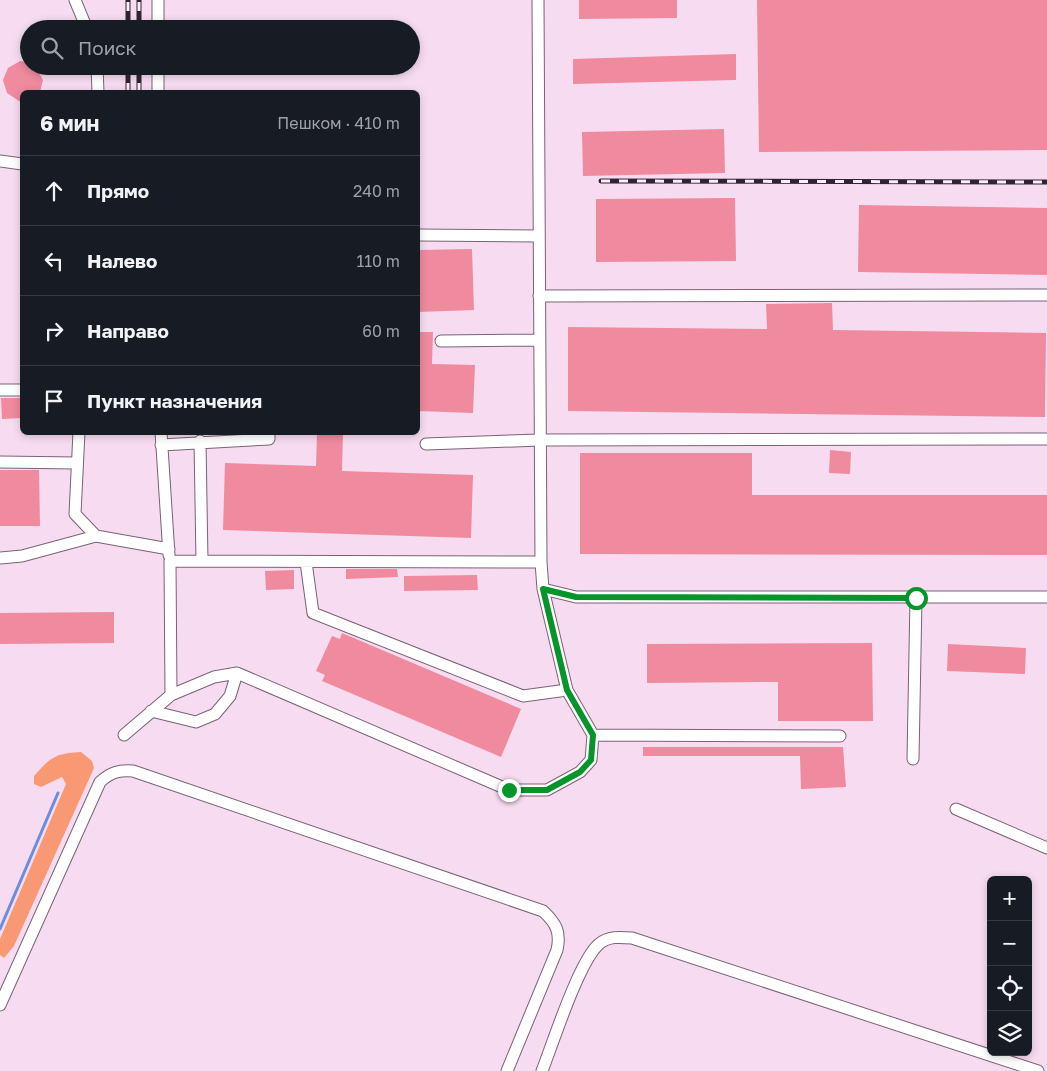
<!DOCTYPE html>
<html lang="ru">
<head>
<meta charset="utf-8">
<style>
	:root { --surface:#171b24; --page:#20242c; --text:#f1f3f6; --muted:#9ea1a6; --line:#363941 }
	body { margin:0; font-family:"Golos Text",sans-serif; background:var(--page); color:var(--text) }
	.controls { position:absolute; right:15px; bottom:15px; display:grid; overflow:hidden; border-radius:8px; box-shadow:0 2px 8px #0003 }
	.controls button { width:45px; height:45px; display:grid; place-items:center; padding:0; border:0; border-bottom:1px solid var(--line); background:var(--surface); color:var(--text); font:25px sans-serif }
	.stop { position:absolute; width:15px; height:15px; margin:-11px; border:4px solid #06952a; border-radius:50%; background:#fff }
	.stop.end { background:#06952a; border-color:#fff; box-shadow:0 1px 5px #0008 }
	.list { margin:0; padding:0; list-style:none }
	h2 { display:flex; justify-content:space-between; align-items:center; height:65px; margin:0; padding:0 20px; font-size:21px }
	h2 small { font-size:16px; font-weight:400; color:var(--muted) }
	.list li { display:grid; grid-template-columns:32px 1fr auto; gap:15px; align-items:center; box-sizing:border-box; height:70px; padding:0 20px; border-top:1px solid var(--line) }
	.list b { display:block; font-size:19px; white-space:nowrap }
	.list em { font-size:16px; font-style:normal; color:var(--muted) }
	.icon { flex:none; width:28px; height:28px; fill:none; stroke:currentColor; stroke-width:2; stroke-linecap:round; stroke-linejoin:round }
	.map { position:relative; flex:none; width:1047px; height:1071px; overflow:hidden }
	.search { position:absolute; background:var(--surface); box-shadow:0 2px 8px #0003; left:20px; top:20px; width:400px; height:55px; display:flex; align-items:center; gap:12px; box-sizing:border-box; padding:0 18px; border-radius:28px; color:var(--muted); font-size:19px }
	.panel { position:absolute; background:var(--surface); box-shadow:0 2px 8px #0003; left:20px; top:90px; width:400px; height:345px; border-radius:8px }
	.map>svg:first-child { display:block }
	.forest { fill:#f99974 }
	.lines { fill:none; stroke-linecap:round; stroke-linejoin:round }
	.stream { stroke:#698edd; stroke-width:3 }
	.building { fill:#ef8a9f }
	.minor-casing { stroke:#796375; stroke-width:13 }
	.minor { stroke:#fff; stroke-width:11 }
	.rail-casing { stroke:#30252e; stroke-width:5 }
	.rail { stroke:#fdedfa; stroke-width:3; stroke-dasharray:9; stroke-linecap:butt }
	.route { stroke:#06952a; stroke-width:6 }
</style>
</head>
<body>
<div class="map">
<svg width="1047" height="1071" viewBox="0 0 1047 1071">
	<rect width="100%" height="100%" fill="#f7dcf1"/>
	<!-- forest -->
	<path class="forest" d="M 81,752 L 92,761 L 94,768 L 14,946 L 4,958 L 0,955 L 0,939 L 66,784 L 62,777 L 41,787 L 34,784 L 34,776 C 50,758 55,753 81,752 Z"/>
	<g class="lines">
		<!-- stream -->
		<path class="stream" d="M 0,929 L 58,793"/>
	</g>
	<!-- building -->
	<path class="building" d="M 579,0 L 677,0 L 677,18 L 579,19 Z
		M 757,0 L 1047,0 L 1047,150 L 759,152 Z
		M 736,54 L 736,80 L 573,84 L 573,59 Z
		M 20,61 L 29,62 L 29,66 L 36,66 L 43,80 L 40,92 L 22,92 L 22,103 L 7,93 L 3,80 L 8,68 Z
		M 724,129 L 725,173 L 583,176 L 582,132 Z
		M 735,198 L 736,261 L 596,262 L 596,199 Z
		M 859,205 L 1047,208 L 1047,275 L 858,272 Z
		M 472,249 L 474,310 L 418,312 L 418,250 Z
		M 832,303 L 833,330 L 1046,333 L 1045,417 L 568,411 L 568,327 L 767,329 L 766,304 Z
		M 418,332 L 433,332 L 432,364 L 475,365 L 473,413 L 418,411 Z
		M 22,398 L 22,418 L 2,419 L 1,398 Z
		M 317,432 L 343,432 L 342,471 L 473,475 L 471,538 L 223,530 L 225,463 L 316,466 Z
		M 830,450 L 851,452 L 850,474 L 829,473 Z
		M 580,453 L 752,453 L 752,495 L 1047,495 L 1047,555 L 580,554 Z
		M 0,470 L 39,470 L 40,526 L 0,526 Z
		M 346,569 L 397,569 L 398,577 L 346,579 Z
		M 294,570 L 294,589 L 266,590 L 265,571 Z
		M 477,575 L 478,590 L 404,591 L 404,576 Z
		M 114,612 L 114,643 L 0,644 L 0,613 Z
		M 342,633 L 521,709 L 501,757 L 322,681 L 325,675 L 316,671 L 332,636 L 340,639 Z
		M 872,643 L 873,721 L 778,721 L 778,682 L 647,683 L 647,644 Z
		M 948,644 L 1026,648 L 1025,674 L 947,671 Z
		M 643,747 L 843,747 L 846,787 L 801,789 L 800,756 L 643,756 Z"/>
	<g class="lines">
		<!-- minor casing -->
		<g class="minor-casing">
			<path id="minor" d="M 75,0 L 87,29
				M 158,29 L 158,0
				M 97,66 L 98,92
				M 158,66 L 158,92
				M 0,161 L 22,164
				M 418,235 L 539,236
				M 539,296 L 1047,295
				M 441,341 L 539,340
				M 0,390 L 22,390
				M 79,432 L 75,514 L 96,536 L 169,549
				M 161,432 L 169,555
				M 200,441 L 202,561
				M 426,444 L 540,440 L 1047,439
				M 161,445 L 269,439 L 269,432
				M 0,462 L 77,463
				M 0,558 L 22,556 L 96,536
				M 306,562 L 313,613 L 523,696 L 567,690
				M 543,589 L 576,597 L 1047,597
				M 171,695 L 214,677 L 237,673 L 509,790 L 547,790 L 580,772 L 591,760 L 593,735 L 567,690 L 543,589 L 541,562 L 538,0
				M 151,711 L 196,722 L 215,714 L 230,696 L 237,673
				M 124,735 L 171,695 L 170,561 L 541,562
				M 593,735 L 840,736
				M 913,759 L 916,598
				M 956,809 L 1047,848
				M 0,1005 L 100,782 C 111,772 119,770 133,771 L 543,911 C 556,923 561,932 557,950 L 507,1071
				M 542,1071 C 553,1043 579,961 599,944 C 608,936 620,937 632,938 L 1038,1071"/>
		</g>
		<!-- minor -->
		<use href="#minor" class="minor"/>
		<!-- rail casing -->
		<g class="rail-casing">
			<path id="rail" d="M 128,29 L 128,0
				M 139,29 L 139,0
				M 128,92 L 128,66
				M 139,92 L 139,66
				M 601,181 L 1047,182"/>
		</g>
		<!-- rail -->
		<use href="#rail" class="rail"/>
	</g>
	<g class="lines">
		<!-- route -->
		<path class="route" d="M 509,790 L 547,790 L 580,772 L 591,760 L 593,735 L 567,690 L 543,589 L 576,597 L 916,598"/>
	</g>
</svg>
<div class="controls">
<button>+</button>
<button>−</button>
<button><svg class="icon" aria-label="locate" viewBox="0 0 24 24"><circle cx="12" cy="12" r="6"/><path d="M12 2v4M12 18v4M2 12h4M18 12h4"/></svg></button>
<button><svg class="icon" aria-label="layers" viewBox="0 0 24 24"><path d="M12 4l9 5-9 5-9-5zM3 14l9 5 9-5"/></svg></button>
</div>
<div class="stop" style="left:916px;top:598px"></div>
<div class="stop end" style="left:509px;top:790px"></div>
<div class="search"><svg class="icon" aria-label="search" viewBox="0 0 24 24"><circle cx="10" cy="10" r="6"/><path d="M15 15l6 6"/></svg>Поиск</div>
<section class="panel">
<h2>6 мин<small>Пешком · 410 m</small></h2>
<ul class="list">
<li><svg class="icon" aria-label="ahead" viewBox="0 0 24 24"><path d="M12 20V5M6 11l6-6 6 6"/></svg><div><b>Прямо</b></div><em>240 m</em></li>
<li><svg class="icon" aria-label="left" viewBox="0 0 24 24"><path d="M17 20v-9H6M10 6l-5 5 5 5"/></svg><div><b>Налево</b></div><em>110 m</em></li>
<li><svg class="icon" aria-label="right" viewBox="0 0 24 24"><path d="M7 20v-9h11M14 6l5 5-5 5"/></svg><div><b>Направо</b></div><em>60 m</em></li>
<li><svg class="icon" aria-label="arrive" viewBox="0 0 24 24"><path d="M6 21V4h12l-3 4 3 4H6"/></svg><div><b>Пункт назначения</b></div></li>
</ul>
</section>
</div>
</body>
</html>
